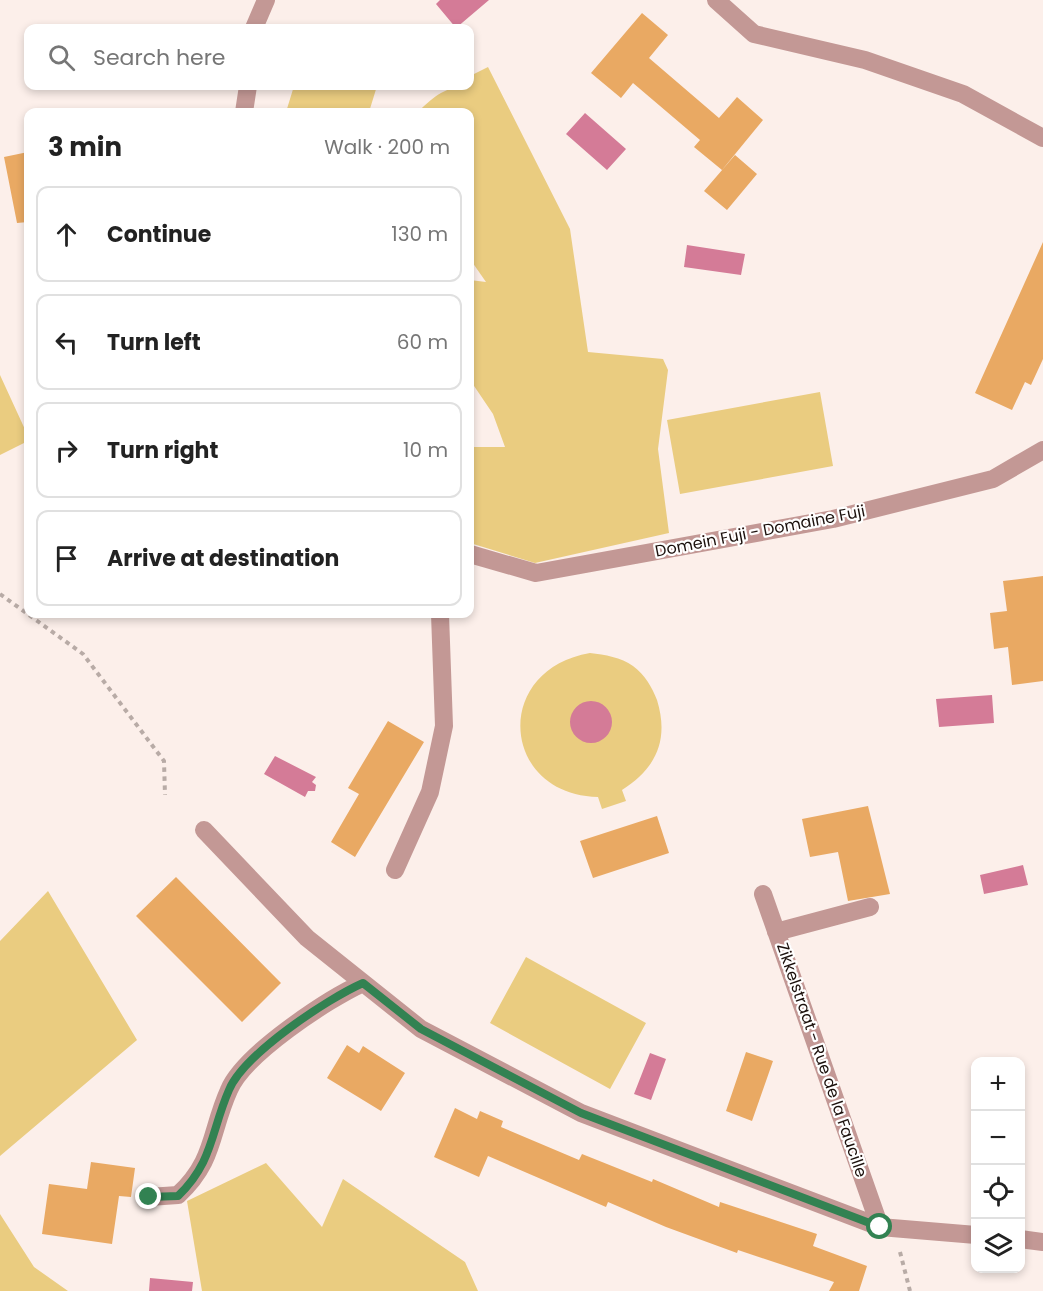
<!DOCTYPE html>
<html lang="en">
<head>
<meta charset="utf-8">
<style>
	:root { --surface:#fff; --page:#f2f2f2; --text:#222; --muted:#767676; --line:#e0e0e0 }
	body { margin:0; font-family:Poppins,sans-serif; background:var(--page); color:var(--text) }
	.controls { position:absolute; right:18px; bottom:18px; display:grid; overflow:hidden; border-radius:12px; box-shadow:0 3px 9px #0003 }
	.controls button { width:54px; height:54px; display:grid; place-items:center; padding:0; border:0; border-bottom:2px solid var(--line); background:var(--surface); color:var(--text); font:30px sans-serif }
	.stop { position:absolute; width:18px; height:18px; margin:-14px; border:4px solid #328252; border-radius:50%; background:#fff }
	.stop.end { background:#328252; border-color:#fff; box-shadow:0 2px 6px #0008 }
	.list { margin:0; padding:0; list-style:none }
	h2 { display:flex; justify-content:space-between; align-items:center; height:78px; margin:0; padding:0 24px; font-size:26px }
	h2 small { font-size:20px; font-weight:400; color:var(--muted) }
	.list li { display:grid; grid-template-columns:39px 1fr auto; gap:18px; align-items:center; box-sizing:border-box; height:96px; margin:0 12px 12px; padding:0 12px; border:2px solid var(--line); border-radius:12px }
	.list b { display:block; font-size:22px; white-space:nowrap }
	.list em { font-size:20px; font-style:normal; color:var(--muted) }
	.icon { flex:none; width:33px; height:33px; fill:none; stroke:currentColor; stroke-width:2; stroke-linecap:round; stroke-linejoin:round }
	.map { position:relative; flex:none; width:1043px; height:1291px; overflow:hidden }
	.search { position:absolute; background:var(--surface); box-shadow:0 3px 9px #0003; left:24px; top:24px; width:450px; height:66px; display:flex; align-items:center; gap:15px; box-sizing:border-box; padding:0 21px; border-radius:12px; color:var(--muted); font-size:22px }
	.panel { position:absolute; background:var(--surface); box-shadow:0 3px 9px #0003; left:24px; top:108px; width:450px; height:510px; border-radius:12px }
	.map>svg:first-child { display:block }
	.green { fill:#eacc80 }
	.water { fill:#d47b97 }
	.building { fill:#e9a963 }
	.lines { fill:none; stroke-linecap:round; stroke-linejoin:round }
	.path { stroke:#b8aba6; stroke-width:4; stroke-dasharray:4.5 4.5; stroke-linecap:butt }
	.minor { stroke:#c39895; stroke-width:18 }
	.route { stroke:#328252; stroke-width:8 }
	.labels { text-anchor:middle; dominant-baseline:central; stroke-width:4.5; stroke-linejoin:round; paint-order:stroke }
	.street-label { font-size:16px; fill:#1b100c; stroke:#fff }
</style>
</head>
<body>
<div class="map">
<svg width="1043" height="1291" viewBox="0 0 1043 1291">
	<rect width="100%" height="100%" fill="#fcefea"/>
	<!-- green -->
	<path class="green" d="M 488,67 L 570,229 L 588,352 L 663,359 L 668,370 L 658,449 L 669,533 L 535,563 L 470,543 L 470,447 L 505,447 L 493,414 L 470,380 L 470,280 L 486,282 L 470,259 L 470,112 L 418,112 C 434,96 446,86 470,86 L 470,76 Z
		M 294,86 L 377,86 L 369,112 L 286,112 Z
		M 0,375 L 28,436 L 28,441 L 0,455 Z
		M 820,392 L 833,466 L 680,494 L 667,420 Z
		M 590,653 C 605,655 621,657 633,666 C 645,675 652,687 657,700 C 669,739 657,768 622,790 L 626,801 L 602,809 L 598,797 C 501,795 491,670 590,653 Z
		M 48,891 L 137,1040 L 0,1156 L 0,941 Z
		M 526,957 L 646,1023 L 610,1089 L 490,1023 Z
		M 266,1163 L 322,1227 L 343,1179 L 465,1262 L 478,1291 L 202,1291 L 187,1201 Z
		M 0,1214 L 34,1267 L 68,1291 L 0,1291 Z"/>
	<!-- water -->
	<path class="water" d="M 440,0 L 489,0 L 456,28 L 436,4 Z
		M 585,113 L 626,149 L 607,170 L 566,134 Z
		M 687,245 L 745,254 L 741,275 L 684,267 Z
		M 992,695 L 994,723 L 939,727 L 936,699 Z
		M570 722a21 21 0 1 1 42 0a21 21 0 1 1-42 0Z
		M 275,756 L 316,777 L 312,782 L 316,785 L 315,791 L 308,791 L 305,797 L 264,774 Z
		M 1023,865 L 1028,885 L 984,894 L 980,875 Z
		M 650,1053 L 666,1059 L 651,1100 L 634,1094 Z
		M 150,1278 L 193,1282 L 192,1291 L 149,1291 Z"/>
	<!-- building -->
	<path class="building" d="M 642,13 L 668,35 L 649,58 L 719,118 L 737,97 L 763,120 L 722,170 L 694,147 L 700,140 L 633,83 L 621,98 L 591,73 Z
		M 28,152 L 28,222 L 17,223 L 4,157 Z
		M 735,155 L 757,174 L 727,210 L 704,191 Z
		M 1043,242 L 1043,359 L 1031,385 L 1025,382 L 1012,410 L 975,393 Z
		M 1043,576 L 1043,681 L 1012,685 L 1008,647 L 994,649 L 990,613 L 1007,611 L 1003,581 Z
		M 388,721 L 424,742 L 355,857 L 331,842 L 359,794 L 348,788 Z
		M 868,806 L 890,894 L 848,901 L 838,852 L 810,857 L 802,819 Z
		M 657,816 L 669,853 L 593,878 L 580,841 Z
		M 176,877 L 281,983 L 242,1022 L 136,916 Z
		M 347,1045 L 359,1053 L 363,1046 L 405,1073 L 381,1111 L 327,1078 Z
		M 746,1052 L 773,1061 L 752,1121 L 726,1111 Z
		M 455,1108 L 477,1119 L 480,1111 L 503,1121 L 501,1127 L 579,1160 L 582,1154 L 652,1182 L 653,1179 L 719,1207 L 720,1202 L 817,1234 L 813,1246 L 867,1266 L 859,1291 L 829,1291 L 834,1282 L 738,1250 L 737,1253 L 666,1227 L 608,1202 L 606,1207 L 488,1156 L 479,1177 L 434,1157 Z
		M 91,1162 L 135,1168 L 131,1197 L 119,1196 L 112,1244 L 42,1234 L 49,1184 L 87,1189 Z"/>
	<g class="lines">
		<!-- path -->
		<path class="path" d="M 0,594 L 83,654 L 164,761 L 165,795
			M 900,1252 L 910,1291"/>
		<!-- minor -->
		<path class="minor" d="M 716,0 L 754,34 L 865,60 L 963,94 L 1043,138
			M 254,28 L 266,0
			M 244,112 L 248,86
			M 470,554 L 536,573 L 833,519 L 993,479 L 1043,450
			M 204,830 L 307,938 L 421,1029 L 581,1113 L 880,1227 L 976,1235
			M 395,870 L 430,792 L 444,726 L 440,614
			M 763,894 L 880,1227
			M 776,932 L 870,907
			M 149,1197 L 178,1195 C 215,1161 210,1132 229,1090 C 244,1054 328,999 363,983
			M 1020,1239 L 1043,1242"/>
	</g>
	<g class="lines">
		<!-- route -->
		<path class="route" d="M 149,1197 L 178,1196 C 213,1163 211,1131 229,1090 C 244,1054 327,999 363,983 L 421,1029 L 581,1113 L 880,1227"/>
	</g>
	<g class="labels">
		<!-- street labels -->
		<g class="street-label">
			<text transform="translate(760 531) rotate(-11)">Domein Fuji - Domaine Fuji</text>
			<text transform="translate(822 1060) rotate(71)">Zikkelstraat - Rue de la Faucille</text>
		</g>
	</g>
</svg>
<div class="controls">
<button>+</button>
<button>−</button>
<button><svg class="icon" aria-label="locate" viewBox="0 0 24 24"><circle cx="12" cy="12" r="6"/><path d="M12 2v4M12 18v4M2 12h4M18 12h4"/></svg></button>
<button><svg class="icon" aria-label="layers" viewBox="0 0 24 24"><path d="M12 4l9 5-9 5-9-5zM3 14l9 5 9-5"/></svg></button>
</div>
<div class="stop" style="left:880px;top:1227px"></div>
<div class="stop end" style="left:149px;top:1197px"></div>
<div class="search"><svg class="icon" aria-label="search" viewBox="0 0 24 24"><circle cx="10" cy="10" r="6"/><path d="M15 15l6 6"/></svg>Search here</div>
<section class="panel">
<h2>3 min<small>Walk · 200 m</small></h2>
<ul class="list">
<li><svg class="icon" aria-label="ahead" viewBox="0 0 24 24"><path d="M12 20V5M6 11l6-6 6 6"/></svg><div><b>Continue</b></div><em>130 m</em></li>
<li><svg class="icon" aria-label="left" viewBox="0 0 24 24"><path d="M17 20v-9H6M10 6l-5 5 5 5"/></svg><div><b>Turn left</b></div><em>60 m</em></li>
<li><svg class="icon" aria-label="right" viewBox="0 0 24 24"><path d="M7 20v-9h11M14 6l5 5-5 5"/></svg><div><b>Turn right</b></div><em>10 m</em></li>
<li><svg class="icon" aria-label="arrive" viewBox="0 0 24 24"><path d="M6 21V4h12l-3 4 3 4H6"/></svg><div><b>Arrive at destination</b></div></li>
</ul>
</section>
</div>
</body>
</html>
